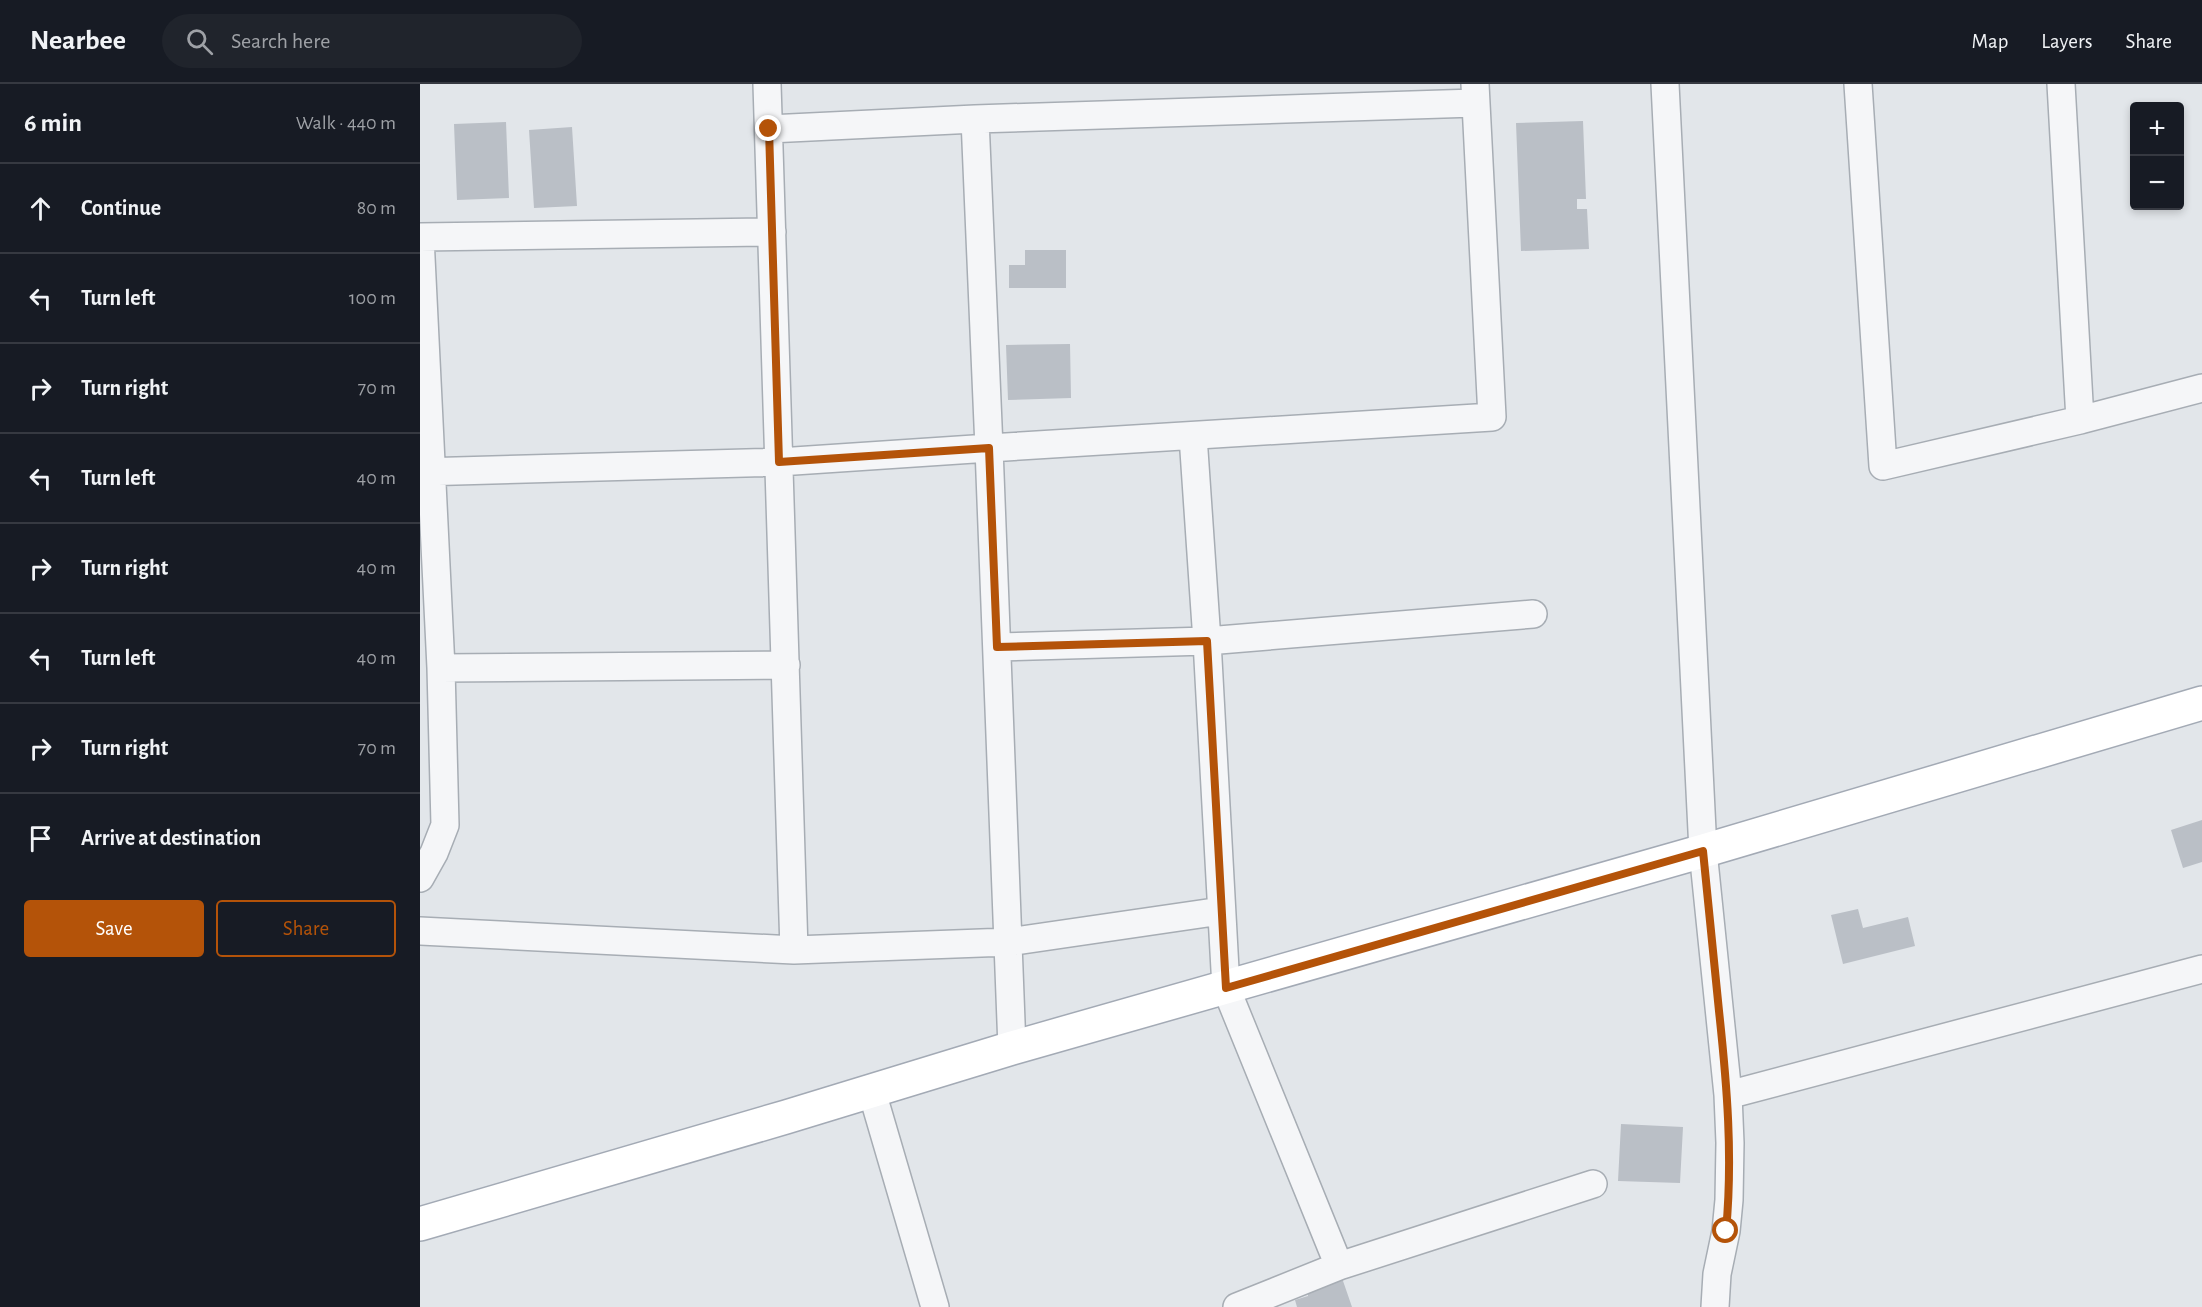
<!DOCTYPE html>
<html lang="en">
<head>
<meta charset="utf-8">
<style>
	:root { --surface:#171b24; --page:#20242c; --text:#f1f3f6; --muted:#9ea1a6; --line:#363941; --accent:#b45309 }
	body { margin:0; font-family:"Alegreya Sans",sans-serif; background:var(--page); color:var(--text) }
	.controls { position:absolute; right:18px; top:18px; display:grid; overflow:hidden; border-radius:6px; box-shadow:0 3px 9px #0003 }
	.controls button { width:54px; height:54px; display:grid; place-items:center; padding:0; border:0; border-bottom:2px solid var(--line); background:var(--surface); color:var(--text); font:30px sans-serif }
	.stop { position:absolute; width:18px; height:18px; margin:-14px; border:4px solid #b45309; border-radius:50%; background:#fff }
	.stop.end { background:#b45309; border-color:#fff; box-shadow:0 2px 6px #0008 }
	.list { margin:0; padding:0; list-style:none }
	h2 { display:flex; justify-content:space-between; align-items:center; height:78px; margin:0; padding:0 24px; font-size:26px }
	h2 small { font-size:20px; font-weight:400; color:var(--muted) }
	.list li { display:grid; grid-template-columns:39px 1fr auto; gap:18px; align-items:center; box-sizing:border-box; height:90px; padding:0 24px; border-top:2px solid var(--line) }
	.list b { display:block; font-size:22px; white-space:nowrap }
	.list em { font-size:20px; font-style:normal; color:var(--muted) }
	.actions { display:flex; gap:12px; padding:18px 24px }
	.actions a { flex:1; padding:14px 0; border:2px solid var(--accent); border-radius:6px; text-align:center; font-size:21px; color:var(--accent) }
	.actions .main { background:var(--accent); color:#fff }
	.icon { flex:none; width:33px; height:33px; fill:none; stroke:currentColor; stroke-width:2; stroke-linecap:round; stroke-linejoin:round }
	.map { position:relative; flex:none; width:1782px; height:1223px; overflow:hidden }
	header { display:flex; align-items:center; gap:36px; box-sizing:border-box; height:84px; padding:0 30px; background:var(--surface); border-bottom:2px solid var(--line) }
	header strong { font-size:28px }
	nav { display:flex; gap:33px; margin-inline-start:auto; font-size:21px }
	.search { width:420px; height:54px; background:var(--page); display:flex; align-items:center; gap:15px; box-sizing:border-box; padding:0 21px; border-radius:33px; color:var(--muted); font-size:22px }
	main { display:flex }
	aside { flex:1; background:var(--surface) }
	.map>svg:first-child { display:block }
	.building { fill:#babfc6 }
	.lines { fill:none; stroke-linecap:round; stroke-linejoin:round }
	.street-casing { stroke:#a7adb4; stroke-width:30 }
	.primary-casing { stroke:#a3aab5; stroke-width:36 }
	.street { stroke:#f5f6f8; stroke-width:27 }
	.primary { stroke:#fff; stroke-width:33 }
	.route { stroke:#b45309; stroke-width:8 }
</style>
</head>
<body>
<header>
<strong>Nearbee</strong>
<div class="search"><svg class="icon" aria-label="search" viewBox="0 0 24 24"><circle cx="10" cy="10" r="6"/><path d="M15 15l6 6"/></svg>Search here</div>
<nav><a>Map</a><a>Layers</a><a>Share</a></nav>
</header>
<main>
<aside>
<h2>6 min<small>Walk · 440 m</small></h2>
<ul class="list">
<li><svg class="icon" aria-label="ahead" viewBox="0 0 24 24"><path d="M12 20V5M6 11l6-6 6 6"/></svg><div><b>Continue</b></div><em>80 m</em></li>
<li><svg class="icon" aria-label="left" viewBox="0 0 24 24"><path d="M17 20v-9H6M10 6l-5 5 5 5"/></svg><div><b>Turn left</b></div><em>100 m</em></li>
<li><svg class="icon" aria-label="right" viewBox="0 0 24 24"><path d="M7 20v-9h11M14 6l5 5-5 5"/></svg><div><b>Turn right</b></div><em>70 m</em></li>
<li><svg class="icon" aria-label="left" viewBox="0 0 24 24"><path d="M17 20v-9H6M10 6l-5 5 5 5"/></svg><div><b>Turn left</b></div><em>40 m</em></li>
<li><svg class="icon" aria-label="right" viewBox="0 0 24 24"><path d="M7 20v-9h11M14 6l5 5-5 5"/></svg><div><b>Turn right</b></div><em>40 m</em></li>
<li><svg class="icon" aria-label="left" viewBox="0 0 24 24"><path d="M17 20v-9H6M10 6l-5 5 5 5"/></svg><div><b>Turn left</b></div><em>40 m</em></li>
<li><svg class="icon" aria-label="right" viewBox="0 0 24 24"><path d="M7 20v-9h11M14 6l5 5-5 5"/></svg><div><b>Turn right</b></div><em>70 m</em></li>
<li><svg class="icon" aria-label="arrive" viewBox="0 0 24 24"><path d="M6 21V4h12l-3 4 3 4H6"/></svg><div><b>Arrive at destination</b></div></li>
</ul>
<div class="actions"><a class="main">Save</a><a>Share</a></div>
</aside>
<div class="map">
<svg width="1782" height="1223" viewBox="0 0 1782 1223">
	<rect width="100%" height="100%" fill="#e2e6ea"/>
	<!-- building -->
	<path class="building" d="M 1163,37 L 1166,115 L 1157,115 L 1157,125 L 1167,125 L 1169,165 L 1101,167 L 1096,39 Z
		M 86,38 L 89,114 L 37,116 L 34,40 Z
		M 152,43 L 157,122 L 114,124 L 109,46 Z
		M 605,166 L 646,166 L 646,204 L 589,204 L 589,181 L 605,181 Z
		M 650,260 L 651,314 L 588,316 L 586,261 Z
		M 1782,736 L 1782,778 L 1763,784 L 1751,746 Z
		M 1438,825 L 1443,844 L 1488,833 L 1495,862 L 1423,880 L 1411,831 Z
		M 1201,1040 L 1263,1043 L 1260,1099 L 1198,1097 Z
		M 922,1194 L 932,1223 L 877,1223 L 875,1216 L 888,1212 L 888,1207 Z"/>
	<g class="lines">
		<!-- street casing -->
		<g class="street-casing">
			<path id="street" d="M 347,0 L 374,866
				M 1245,0 L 1283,767 L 1308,1011 L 1310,1059 L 1309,1116 L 1306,1147 L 1297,1190 L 1295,1223
				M 1438,0 L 1463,382 L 1660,336
				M 1641,0 L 1660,336 L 1782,304
				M 349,45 L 555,35 L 1055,19
				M 0,153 L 21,584 L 25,741 L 14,769 L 0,794
				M 0,153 L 352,148
				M 773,352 L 787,557 L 806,904 L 919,1182 L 817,1223
				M 0,388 L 359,378 L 569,364 L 555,35
				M 577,563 L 787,557 L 1113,530
				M 21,584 L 366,581
				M 0,847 L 374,866 L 588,858 L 801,827
				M 592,964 L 569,364 L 1072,333 L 1055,0
				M 452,1008 L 515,1223
				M 1308,1011 L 1782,885
				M 919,1182 L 1173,1100"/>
		</g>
		<!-- primary casing -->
		<g class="primary-casing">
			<path id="primary" d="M 0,1140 L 366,1033 L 592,964 L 1283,767 L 1782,619"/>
		</g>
		<!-- street -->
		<use href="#street" class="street"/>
		<!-- primary -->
		<use href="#primary" class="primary"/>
	</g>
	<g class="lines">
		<!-- route -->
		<path class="route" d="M 349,45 L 359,378 L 569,364 L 577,563 L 787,557 L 806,904 L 1283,767 C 1288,820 1294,874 1299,927 C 1307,1001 1313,1073 1306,1147"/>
	</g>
</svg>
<div class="controls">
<button>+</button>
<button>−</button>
</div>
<div class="stop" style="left:1306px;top:1147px"></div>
<div class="stop end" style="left:349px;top:45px"></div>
</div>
</main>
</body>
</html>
